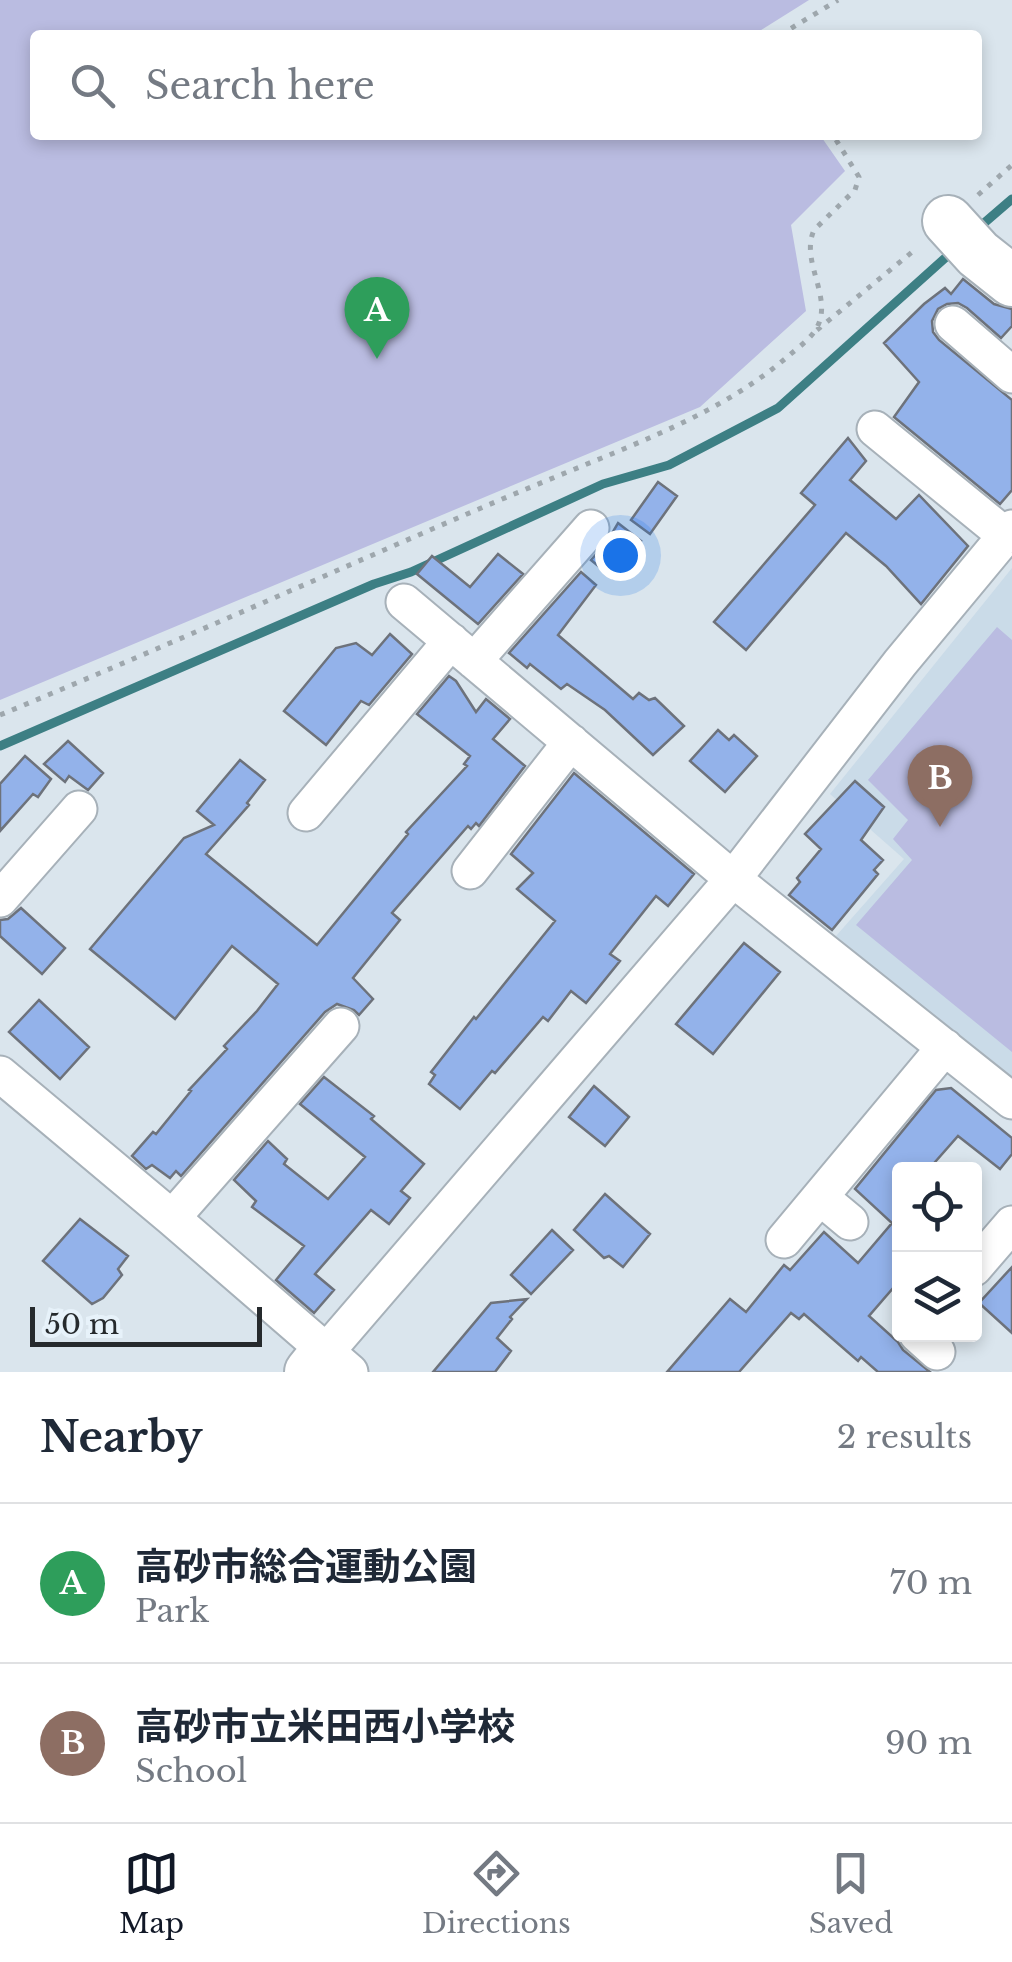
<!DOCTYPE html>
<html lang="en">
<head>
<meta charset="utf-8">
<style>
	:root { --surface:#fff; --page:#f2f2f3; --text:#1f2937; --muted:#747a83; --line:#e0e1e3; --accent:#111827 }
	body { margin:0; font-family:"Libre Baskerville","Noto Sans JP",serif; background:var(--page); color:var(--text) }
	.controls { position:absolute; right:30px; bottom:30px; display:grid; overflow:hidden; border-radius:10px; box-shadow:0 5px 15px #0003 }
	.controls button { width:90px; height:90px; display:grid; place-items:center; padding:0; border:0; border-bottom:2px solid var(--line); background:var(--surface); color:var(--text); font:50px sans-serif }
	.scale { position:absolute; left:30px; bottom:25px; width:232px; box-sizing:border-box; padding-left:10px; border:5px solid #262a2d; border-top:0; font-size:28px; line-height:35px; white-space:nowrap; color:#262a2d; -webkit-text-stroke:8px #e7f2fa; paint-order:stroke }
	.you { position:absolute; left:620px; top:555px; width:35px; height:35px; margin:-25px; border:8px solid #fff; border-radius:50%; background:#1a73e8; box-shadow:0 0 0 15px #1a73e833 }
	.badge { display:grid; place-items:center; width:65px; height:65px; border-radius:50%; background:var(--accent); color:#fff; font-size:32px; font-weight:700 }
	.pin { position:absolute; translate:-50% -82px; filter:drop-shadow(0 2px 5px #0008) }
	.pin::after { content:''; position:absolute; top:52px; width:35px; height:30px; background:inherit; clip-path:polygon(0 0,100% 0,50% 100%) }
	.list { margin:0; padding:0; list-style:none }
	h2 { display:flex; justify-content:space-between; align-items:center; height:130px; margin:0; padding:0 40px; font-size:42px }
	h2 small { font-size:32px; font-weight:400; color:var(--muted) }
	.list li { display:grid; grid-template-columns:65px 1fr auto; gap:30px; align-items:center; box-sizing:border-box; height:160px; padding:0 40px; border-top:2px solid var(--line) }
	.list b { display:block; font-size:38px; white-space:nowrap }
	.list p { margin:0; font-size:32px; white-space:nowrap; color:var(--muted) }
	.list em { font-size:32px; font-style:normal; color:var(--muted) }
	.icon { flex:none; width:55px; height:55px; fill:none; stroke:currentColor; stroke-width:2; stroke-linecap:round; stroke-linejoin:round }
	.map { position:relative; flex:none; width:1012px; height:1372px; overflow:hidden }
	.search { position:absolute; background:var(--surface); box-shadow:0 5px 15px #0003; left:30px; right:30px; top:30px; height:110px; display:flex; align-items:center; gap:25px; box-sizing:border-box; padding:0 35px; border-radius:10px; color:var(--muted); font-size:38px }
	.sheet { height:450px; background:var(--surface) }
	nav { display:flex; justify-content:space-around; align-items:center; box-sizing:border-box; height:140px; border-top:2px solid var(--line); background:var(--surface); font-size:28px; color:var(--muted) }
	nav a { display:grid; justify-items:center; gap:5px }
	nav .on { color:var(--accent) }
	.map>svg:first-child { display:block }
	.built { fill:#cadbe8 }
	.green { fill:#babce1 }
	.lines { fill:none; stroke-linecap:round; stroke-linejoin:round }
	.stream { stroke:#3d7f84; stroke-width:9 }
	.building { fill:#93b2ea; stroke:#6d727b; stroke-width:2.5 }
	.street-casing { stroke:#a7b1b9; stroke-width:39 }
	.secondary-casing { stroke:#a7b1b9; stroke-width:54 }
	.path { stroke:#9ea7ad; stroke-width:5; stroke-dasharray:5 8; stroke-linecap:butt }
	.street { stroke:#fff; stroke-width:35 }
	.secondary { stroke:#fff; stroke-width:50 }
</style>
</head>
<body>
<div class="map">
<svg width="1012" height="1372" viewBox="0 0 1012 1372">
	<rect width="100%" height="100%" fill="#dae5ed"/>
	<!-- built -->
	<path class="built" d="M 1012,568 L 1012,1085 L 836,936 L 904,859 L 830,794 Z"/>
	<!-- green -->
	<path class="green" d="M 0,0 L 809,0 L 753,35 L 35,35 L 35,135 L 820,135 L 845,171 L 791,225 L 806,311 L 700,407 L 0,700 Z
		M 997,627 L 1012,640 L 1012,1052 L 856,925 L 912,860 L 893,839 L 908,820 L 868,780 Z"/>
	<g class="lines">
		<!-- stream -->
		<path class="stream" d="M 976,230 L 1012,199
			M 0,746 L 374,584 L 411,572 L 603,484 L 669,465 L 778,408 L 954,250"/>
	</g>
	<!-- building -->
	<path class="building" d="M 963,279 L 994,304 L 1012,309 L 1012,326 L 1001,338 L 967,308 L 958,303 L 947,304 L 938,309 L 932,321 L 933,332 L 939,340 L 1012,400 L 1012,490 L 1000,504 L 894,417 L 919,382 L 884,343 L 924,304 L 945,288 L 951,294 Z
		M 848,438 L 866,461 L 850,480 L 896,519 L 919,495 L 968,546 L 921,604 L 886,566 L 846,533 L 746,650 L 714,622 L 815,505 L 801,493 Z
		M 658,482 L 677,496 L 650,534 L 631,520 Z
		M 618,523 L 641,541 L 613,578 L 591,560 L 607,542 Z
		M 498,554 L 523,574 L 478,624 L 417,574 L 432,556 L 470,587 Z
		M 581,572 L 596,585 L 558,635 L 633,699 L 639,693 L 649,700 L 655,698 L 684,726 L 653,755 L 605,710 L 567,684 L 561,689 L 530,664 L 527,668 L 509,653 Z
		M 390,634 L 412,654 L 369,705 L 361,701 L 326,745 L 284,711 L 336,648 L 356,643 L 372,655 Z
		M 449,676 L 456,681 L 476,712 L 486,699 L 510,719 L 493,739 L 525,766 L 479,826 L 476,823 L 471,829 L 468,826 L 392,913 L 400,920 L 353,978 L 373,999 L 359,1015 L 354,1010 L 337,1004 L 325,1012 L 181,1176 L 176,1171 L 170,1178 L 152,1165 L 146,1169 L 132,1156 L 153,1132 L 156,1134 L 191,1091 L 189,1090 L 227,1049 L 224,1046 L 257,1011 L 278,984 L 232,946 L 175,1019 L 90,949 L 184,838 L 214,825 L 197,811 L 240,760 L 265,780 L 247,803 L 249,805 L 206,854 L 317,945 L 408,834 L 406,832 L 467,766 L 464,764 L 470,756 L 417,714 Z
		M 718,730 L 729,740 L 734,735 L 757,756 L 725,792 L 690,761 Z
		M 68,741 L 103,773 L 88,790 L 69,776 L 65,782 L 44,764 Z
		M 25,756 L 51,779 L 38,797 L 33,794 L 0,831 L 0,784 Z
		M 574,773 L 694,874 L 668,906 L 656,896 L 610,954 L 620,961 L 586,1003 L 571,991 L 548,1021 L 543,1017 L 495,1073 L 492,1071 L 460,1109 L 429,1084 L 435,1075 L 431,1072 L 474,1017 L 476,1019 L 555,921 L 517,889 L 533,873 L 511,854 Z
		M 855,781 L 884,807 L 861,840 L 883,860 L 874,870 L 878,874 L 832,930 L 789,895 L 800,882 L 797,878 L 821,849 L 805,834 Z
		M 21,908 L 65,948 L 42,974 L 0,936 L 0,920 L 8,919 Z
		M 744,943 L 780,972 L 713,1054 L 676,1024 Z
		M 39,1000 L 89,1047 L 60,1079 L 9,1032 Z
		M 324,1077 L 374,1116 L 371,1119 L 424,1164 L 401,1191 L 410,1198 L 389,1224 L 371,1210 L 315,1274 L 334,1290 L 314,1313 L 276,1280 L 304,1246 L 252,1207 L 256,1201 L 234,1180 L 268,1141 L 287,1159 L 284,1164 L 328,1199 L 365,1157 L 300,1104 Z
		M 594,1086 L 629,1117 L 605,1146 L 569,1117 Z
		M 951,1088 L 1012,1138 L 1012,1154 L 1000,1169 L 958,1136 L 928,1170 L 900,1170 L 900,1280 L 869,1316 L 898,1342 L 903,1350 L 930,1372 L 878,1372 L 861,1357 L 858,1361 L 804,1314 L 799,1319 L 791,1313 L 739,1372 L 667,1372 L 730,1299 L 746,1312 L 784,1265 L 790,1270 L 824,1232 L 858,1263 L 892,1223 L 855,1189 L 936,1090 Z
		M 605,1194 L 650,1234 L 623,1267 L 609,1256 L 604,1258 L 574,1230 Z
		M 80,1219 L 128,1256 L 118,1269 L 122,1275 L 103,1298 L 92,1304 L 43,1261 Z
		M 552,1230 L 573,1250 L 531,1294 L 511,1275 Z
		M 1012,1267 L 1012,1333 L 979,1303 Z
		M 527,1299 L 510,1317 L 512,1319 L 497,1338 L 511,1351 L 495,1372 L 433,1372 L 491,1303 Z"/>
	<g class="lines">
		<!-- street casing -->
		<g class="street-casing">
			<path id="street" d="M 953,324 L 1012,375
				M 875,429 L 1006,536
				M 404,602 L 733,879 L 1012,1101
				M 474,661 L 591,528
				M 306,813 L 451,641
				M 470,871 L 571,742
				M 0,899 L 79,809
				M 0,1074 L 172,1218 L 350,1372
				M 820,1197 L 850,1222
				M 172,1218 L 341,1026
				M 784,1240 L 945,1047
				M 974,1268 L 1012,1224
				M 917,1334 L 937,1352
				M 326,1352 L 733,879 L 900,663 L 1012,528"/>
		</g>
		<!-- secondary casing -->
		<g class="secondary-casing">
			<path id="secondary" d="M 948,221 L 978,254 L 1012,281
				M 310,1372 L 326,1352"/>
		</g>
		<!-- path -->
		<path class="path" d="M 780,35 L 838,0
			M 978,195 L 1012,165
			M 817,330 L 917,248
			M 0,715 C 157,650 312,581 467,514 C 516,493 565,473 614,453 C 676,427 735,401 786,358 C 795,350 807,342 814,332 C 837,301 799,263 814,230 L 855,190 L 859,177 L 833,135"/>
		<!-- street -->
		<use href="#street" class="street"/>
		<!-- secondary -->
		<use href="#secondary" class="secondary"/>
	</g>
</svg>
<div class="controls">
<button><svg class="icon" aria-label="locate" viewBox="0 0 24 24"><circle cx="12" cy="12" r="6"/><path d="M12 2v4M12 18v4M2 12h4M18 12h4"/></svg></button>
<button><svg class="icon" aria-label="layers" viewBox="0 0 24 24"><path d="M12 4l9 5-9 5-9-5zM3 14l9 5 9-5"/></svg></button>
</div>
<div class="scale">50 m</div>
<div class="you"></div>
<div class="pin badge" style="left:377px;top:359px;background:#2e9e5b">A</div>
<div class="pin badge" style="left:940px;top:827px;background:#8d6e63">B</div>
<div class="search"><svg class="icon" aria-label="search" viewBox="0 0 24 24"><circle cx="10" cy="10" r="6"/><path d="M15 15l6 6"/></svg>Search here</div>
</div>
<section class="sheet">
<h2>Nearby<small>2 results</small></h2>
<ul class="list">
<li><span class="badge" style="background:#2e9e5b">A</span><div><b>高砂市総合運動公園</b><p>Park</p></div><em>70 m</em></li>
<li><span class="badge" style="background:#8d6e63">B</span><div><b>高砂市立米田西小学校</b><p>School</p></div><em>90 m</em></li>
</ul>
</section>
<nav>
<a class="on"><svg class="icon" aria-label="map" viewBox="0 0 24 24"><path d="M3 6l6-2 6 2 6-2v14l-6 2-6-2-6 2zM9 4v14M15 6v14"/></svg>Map</a>
<a><svg class="icon" aria-label="directions" viewBox="0 0 24 24"><path d="M12 3l9 9-9 9-9-9zM9 14v-3h6M13 9l2 2-2 2"/></svg>Directions</a>
<a><svg class="icon" aria-label="saved" viewBox="0 0 24 24"><path d="M7 4h10v16l-5-4-5 4z"/></svg>Saved</a>
</nav>
</body>
</html>
